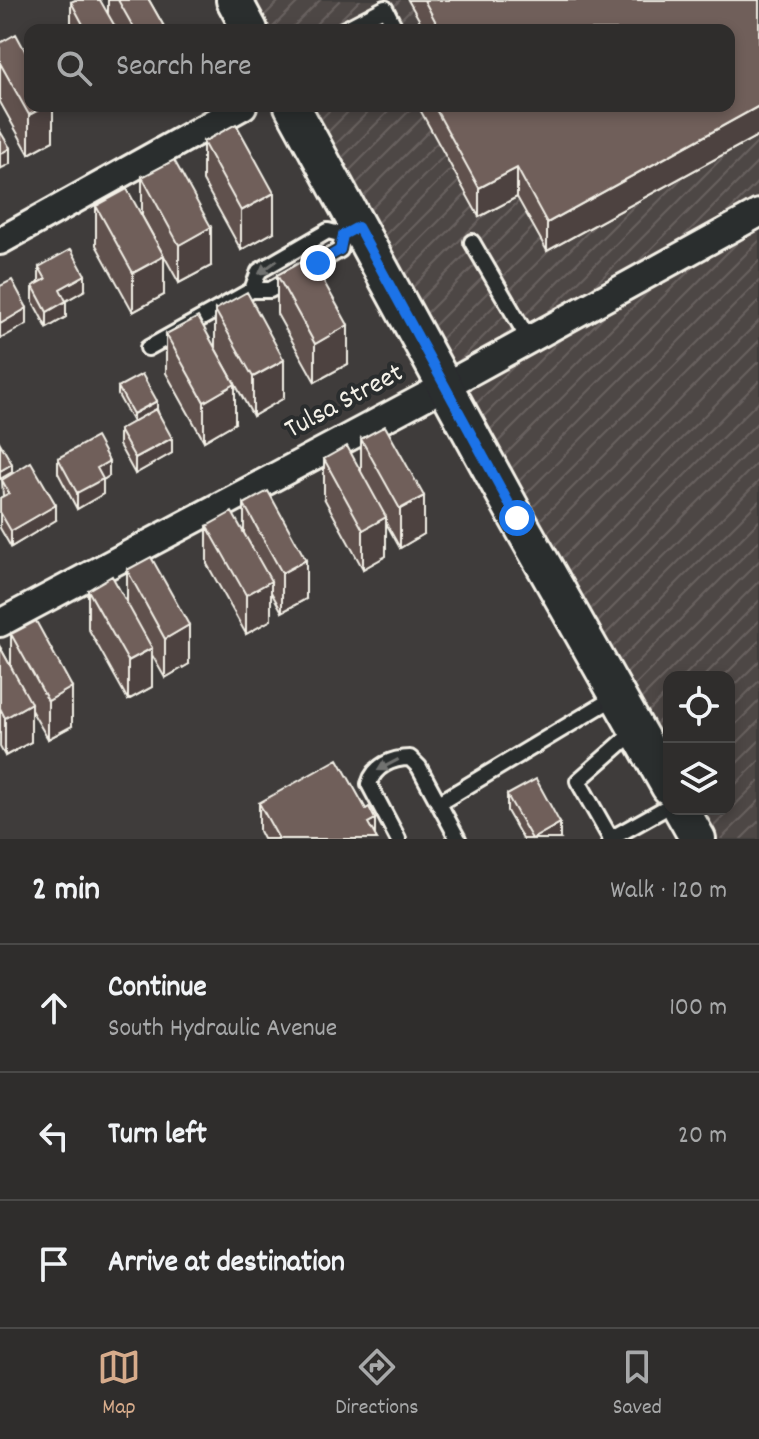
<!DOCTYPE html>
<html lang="en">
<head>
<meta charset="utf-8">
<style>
	:root { --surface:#2f2d2c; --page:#373534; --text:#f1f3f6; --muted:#a7a8a9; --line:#4a4948; --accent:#d6ab8b }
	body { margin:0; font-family:Dekko,sans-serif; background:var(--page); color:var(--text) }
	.controls { position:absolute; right:24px; bottom:24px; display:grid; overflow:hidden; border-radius:16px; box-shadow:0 4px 12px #0003 }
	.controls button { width:72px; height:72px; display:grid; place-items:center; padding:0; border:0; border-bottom:2px solid var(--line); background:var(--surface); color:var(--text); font:40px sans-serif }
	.stop { position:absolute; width:24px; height:24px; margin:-18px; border:6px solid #1a73e8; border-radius:50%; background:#fff }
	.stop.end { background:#1a73e8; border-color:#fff; box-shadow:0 2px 8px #0008 }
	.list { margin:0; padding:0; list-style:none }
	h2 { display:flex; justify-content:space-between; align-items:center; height:104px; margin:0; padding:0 32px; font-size:34px }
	h2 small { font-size:26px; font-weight:400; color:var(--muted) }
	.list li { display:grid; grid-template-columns:52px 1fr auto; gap:24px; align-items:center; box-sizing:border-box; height:128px; padding:0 32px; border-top:2px solid var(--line) }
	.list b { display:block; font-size:30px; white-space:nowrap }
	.list p { margin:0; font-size:26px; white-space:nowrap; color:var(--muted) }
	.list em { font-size:26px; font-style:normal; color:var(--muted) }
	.icon { flex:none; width:44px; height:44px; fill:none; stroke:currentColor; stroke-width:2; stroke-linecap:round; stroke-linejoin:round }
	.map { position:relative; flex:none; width:759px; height:839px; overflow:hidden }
	.search { position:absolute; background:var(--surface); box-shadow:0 4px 12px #0003; left:24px; right:24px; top:24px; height:88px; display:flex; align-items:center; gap:20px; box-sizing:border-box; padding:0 28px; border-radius:16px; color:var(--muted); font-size:30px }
	.sheet { height:488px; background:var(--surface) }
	nav { display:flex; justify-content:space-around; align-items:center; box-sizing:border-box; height:112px; border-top:2px solid var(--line); background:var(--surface); font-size:22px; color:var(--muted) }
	nav a { display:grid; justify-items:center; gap:4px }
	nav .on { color:var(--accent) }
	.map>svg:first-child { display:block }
	.industrial { fill:url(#industrial-furrows) }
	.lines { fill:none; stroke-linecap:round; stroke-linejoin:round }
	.service-casing { stroke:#f4f1e8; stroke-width:20 }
	.minor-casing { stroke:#f4f1e8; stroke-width:32 }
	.tertiary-casing { stroke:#f4f1e8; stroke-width:40 }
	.service { stroke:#2a2d2e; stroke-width:14 }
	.minor { stroke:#2a2d2e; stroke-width:26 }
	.tertiary { stroke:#2a2d2e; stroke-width:34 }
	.wall { fill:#60514d; stroke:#f4f1e8; stroke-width:2 }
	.shaded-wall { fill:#4e423f; stroke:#f4f1e8; stroke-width:2 }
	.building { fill:#705e5a; stroke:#f4f1e8; stroke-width:2 }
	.oneway { fill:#71726f }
	.route { stroke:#1a73e8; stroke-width:10 }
	.labels { text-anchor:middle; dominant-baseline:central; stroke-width:8; stroke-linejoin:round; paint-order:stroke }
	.street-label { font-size:28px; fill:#f4f1e8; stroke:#2a2d2e }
</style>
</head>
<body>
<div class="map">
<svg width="759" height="839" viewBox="0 0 759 839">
	<defs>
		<pattern id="industrial-furrows" width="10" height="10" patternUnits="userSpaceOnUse" patternTransform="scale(2)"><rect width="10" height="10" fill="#4e4644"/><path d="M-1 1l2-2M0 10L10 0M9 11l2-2" fill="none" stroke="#68615f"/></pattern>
	</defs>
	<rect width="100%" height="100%" fill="#3f3c3b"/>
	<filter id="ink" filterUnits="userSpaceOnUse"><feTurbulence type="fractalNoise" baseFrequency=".0125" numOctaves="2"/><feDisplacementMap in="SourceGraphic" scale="16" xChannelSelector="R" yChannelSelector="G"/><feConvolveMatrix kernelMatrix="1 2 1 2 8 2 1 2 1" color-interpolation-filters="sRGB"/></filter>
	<g filter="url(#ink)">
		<!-- industrial -->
		<path class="industrial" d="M 232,0 L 759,0 L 759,839 L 697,839 L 681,809 L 729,809 L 729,677 L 669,677 L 669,788 L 291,106 L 729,106 L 729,30 L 249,30 Z"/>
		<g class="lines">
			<!-- service casing -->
			<g class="service-casing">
				<path id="service" d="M 343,30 L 385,8 L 396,30
					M 472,242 L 529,340
					M 252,290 L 259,271 L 328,231 L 343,235 L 350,231
					M 148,348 L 252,290 L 270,290 L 340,250 L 343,235
					M 439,803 L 617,696
					M 398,839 L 369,784 C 374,766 392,758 410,758 L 419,767 L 458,839
					M 610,839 L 669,806
					M 611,839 L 578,781 L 636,730"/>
			</g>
			<!-- minor casing -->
			<g class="minor-casing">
				<path id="minor" d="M 0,241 L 243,106
					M 0,623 L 445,386 L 759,213"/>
			</g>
			<!-- tertiary casing -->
			<g class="tertiary-casing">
				<path id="tertiary" d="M 234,0 L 250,30
					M 292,106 L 517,518 L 669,787
					M 681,809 L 698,839"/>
			</g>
			<!-- service -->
			<use href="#service" class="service"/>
			<!-- minor -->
			<use href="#minor" class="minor"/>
			<!-- tertiary -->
			<use href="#tertiary" class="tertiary"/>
		</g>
		<!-- wall -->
		<path class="wall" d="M 108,0 L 149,0 L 166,30 L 71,30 L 71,2 L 108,14 Z
			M 408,0 L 759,0 L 759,135 L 547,251 L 517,197 L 479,217 L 418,106 L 729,106 L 729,30 L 425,30 Z
			M 0,43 L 53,106 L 53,141 L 29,154 L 0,102 Z
			M 203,142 L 274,232 L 241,250 L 203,181 Z
			M 142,177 L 211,266 L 179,283 L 142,216 Z
			M 96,206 L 164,295 L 133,312 L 96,245 Z
			M 39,267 L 85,290 L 66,301 L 66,317 L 47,328 L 33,302 L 33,286 L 39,283 Z
			M 277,275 L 348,364 L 315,382 L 277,314 Z
			M 215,310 L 284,398 L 253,416 L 215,348 Z
			M 166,334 L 235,423 L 204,441 L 166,373 Z
			M 118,387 L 157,409 L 172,453 L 135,474 L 119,445 L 119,430 L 133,422 L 118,395 Z
			M 361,439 L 424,534 L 400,548 L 386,523 L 386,556 L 363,569 L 324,498 L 324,459 L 361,472 Z
			M 58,458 L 109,476 L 103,480 L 103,494 L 77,509 L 58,473 Z
			M 2,480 L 56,520 L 11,547 L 0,528 L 0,498 L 3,496 Z
			M 244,504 L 306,599 L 282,612 L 271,592 L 271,620 L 246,634 L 207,564 L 207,526 L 244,533 Z
			M 127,570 L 189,664 L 165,678 L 152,655 L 152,687 L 128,700 L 88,628 L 88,590 L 127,602 Z
			M 11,634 L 72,726 L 48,739 L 31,710 L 31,742 L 5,756 L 0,747 L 0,647 L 11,667 Z
			M 507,795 L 560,839 L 523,839 L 507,811 Z
			M 259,803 L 375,836 L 377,839 L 263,839 L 259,831 Z"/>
		<!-- shaded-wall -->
		<path class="shaded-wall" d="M 46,106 L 53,106 L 53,141 L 29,154 L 29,115 Z
			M 759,106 L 759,135 L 547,251 L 547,223 Z
			M 10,148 L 10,164 L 0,169 L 0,154 Z
			M 517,168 L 517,197 L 479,217 L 479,188 Z
			M 274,193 L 274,232 L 241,250 L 241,211 Z
			M 211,227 L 211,266 L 179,283 L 179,245 Z
			M 164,256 L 164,295 L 133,312 L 133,273 Z
			M 85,275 L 85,290 L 60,304 L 60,289 Z
			M 66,301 L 66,317 L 47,328 L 47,312 Z
			M 27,308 L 27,324 L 0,339 L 0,324 Z
			M 348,325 L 348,364 L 315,382 L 315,344 Z
			M 284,360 L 284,398 L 253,416 L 253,377 Z
			M 235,384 L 235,423 L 204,441 L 204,402 Z
			M 157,401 L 157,409 L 133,422 L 133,414 Z
			M 172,438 L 172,453 L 135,474 L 135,458 Z
			M 109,461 L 109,476 L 103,480 L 103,494 L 77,509 L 77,493 L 97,468 Z
			M 12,464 L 12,472 L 0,479 L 0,471 Z
			M 424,496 L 424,534 L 400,548 L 400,509 Z
			M 56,505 L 56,520 L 11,547 L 11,531 Z
			M 386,517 L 386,556 L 363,569 L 363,530 Z
			M 306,560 L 306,599 L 282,612 L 282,573 Z
			M 271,581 L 271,620 L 246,634 L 246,595 Z
			M 189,625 L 189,664 L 165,678 L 165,639 Z
			M 152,648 L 152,687 L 128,700 L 128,661 Z
			M 72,687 L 72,726 L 48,739 L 48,701 Z
			M 31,703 L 31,742 L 5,756 L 5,718 Z
			M 375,819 L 375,839 L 368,823 Z
			M 560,823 L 560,839 L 532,839 Z"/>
		<!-- building -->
		<path class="building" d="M 75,0 L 100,0 L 117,30 L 86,30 L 71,2 Z
			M 118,0 L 149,0 L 166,30 L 135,30 Z
			M 424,0 L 759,0 L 759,106 L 547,223 L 517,168 L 479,188 L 434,106 L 729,106 L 729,30 L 440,30 Z
			M 16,34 L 30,60 L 30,106 L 46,106 L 29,115 L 0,63 L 0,43 Z
			M 236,124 L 274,193 L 241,211 L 203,142 Z
			M 0,131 L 10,148 L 0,154 Z
			M 174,160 L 211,227 L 179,245 L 142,177 Z
			M 127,189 L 164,256 L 133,273 L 96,206 Z
			M 71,249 L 85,275 L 60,289 L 66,301 L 47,312 L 33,286 L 46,279 L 39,267 Z
			M 310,257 L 348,325 L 315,344 L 277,275 Z
			M 12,280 L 27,308 L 0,324 L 0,286 Z
			M 247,292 L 284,360 L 253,377 L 215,310 Z
			M 198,317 L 235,384 L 204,402 L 166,334 Z
			M 142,374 L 157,401 L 133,414 L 118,387 Z
			M 156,409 L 172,438 L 135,458 L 119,430 Z
			M 385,426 L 424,496 L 400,509 L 361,439 Z
			M 96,437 L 109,461 L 97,468 L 103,479 L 77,493 L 58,458 Z
			M 0,443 L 12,464 L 0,471 Z
			M 347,446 L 386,517 L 363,530 L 324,459 Z
			M 31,462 L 56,505 L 11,531 L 0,512 L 0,498 L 9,493 L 2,480 Z
			M 268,491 L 306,560 L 282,573 L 244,504 Z
			M 232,512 L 271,581 L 246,595 L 207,526 Z
			M 151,557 L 189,625 L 165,639 L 127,570 Z
			M 112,576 L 152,648 L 128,661 L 88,590 Z
			M 36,621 L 72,687 L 48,701 L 11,634 Z
			M 0,647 L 31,703 L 5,718 L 0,708 Z
			M 338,759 L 366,809 L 369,807 L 375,819 L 368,823 L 377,839 L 279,839 L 259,803 Z
			M 536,779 L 560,823 L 532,839 L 507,795 Z"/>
		<!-- one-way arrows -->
		<defs><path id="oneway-solid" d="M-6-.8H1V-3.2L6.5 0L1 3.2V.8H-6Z" transform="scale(2)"/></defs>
		<g class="oneway">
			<use href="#oneway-solid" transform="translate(268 267) rotate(144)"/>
			<use href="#oneway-solid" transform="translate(388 765) rotate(152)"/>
		</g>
	</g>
	<g class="lines" filter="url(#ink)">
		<!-- route -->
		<path class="route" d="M 318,263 L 340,250 L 343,235 L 358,227 L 517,518"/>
	</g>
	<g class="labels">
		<!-- street labels -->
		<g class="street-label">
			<text transform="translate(345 403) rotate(-28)">Tulsa Street</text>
		</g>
	</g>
</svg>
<div class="controls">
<button><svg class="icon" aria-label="locate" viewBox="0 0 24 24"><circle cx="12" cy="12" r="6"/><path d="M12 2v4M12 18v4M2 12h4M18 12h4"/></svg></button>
<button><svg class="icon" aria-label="layers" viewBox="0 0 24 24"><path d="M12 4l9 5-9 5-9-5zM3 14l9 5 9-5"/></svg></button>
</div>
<div class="stop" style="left:517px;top:518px"></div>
<div class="stop end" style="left:318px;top:263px"></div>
<div class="search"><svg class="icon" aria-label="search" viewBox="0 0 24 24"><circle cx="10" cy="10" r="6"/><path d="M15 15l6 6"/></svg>Search here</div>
</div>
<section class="sheet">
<h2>2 min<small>Walk · 120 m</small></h2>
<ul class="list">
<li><svg class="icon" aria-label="ahead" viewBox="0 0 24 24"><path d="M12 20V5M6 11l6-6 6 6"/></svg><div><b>Continue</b><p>South Hydraulic Avenue</p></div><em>100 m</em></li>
<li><svg class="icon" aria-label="left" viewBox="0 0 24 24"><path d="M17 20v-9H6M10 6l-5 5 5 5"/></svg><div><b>Turn left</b></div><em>20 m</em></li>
<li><svg class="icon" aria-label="arrive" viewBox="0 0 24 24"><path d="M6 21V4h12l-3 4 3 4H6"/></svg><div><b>Arrive at destination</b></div></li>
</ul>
</section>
<nav>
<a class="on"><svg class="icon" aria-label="map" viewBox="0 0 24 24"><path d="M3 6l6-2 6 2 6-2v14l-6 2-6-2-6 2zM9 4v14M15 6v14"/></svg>Map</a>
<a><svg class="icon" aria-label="directions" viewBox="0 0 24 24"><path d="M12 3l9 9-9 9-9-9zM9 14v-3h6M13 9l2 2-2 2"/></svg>Directions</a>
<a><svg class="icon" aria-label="saved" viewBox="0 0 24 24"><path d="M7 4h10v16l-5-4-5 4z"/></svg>Saved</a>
</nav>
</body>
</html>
